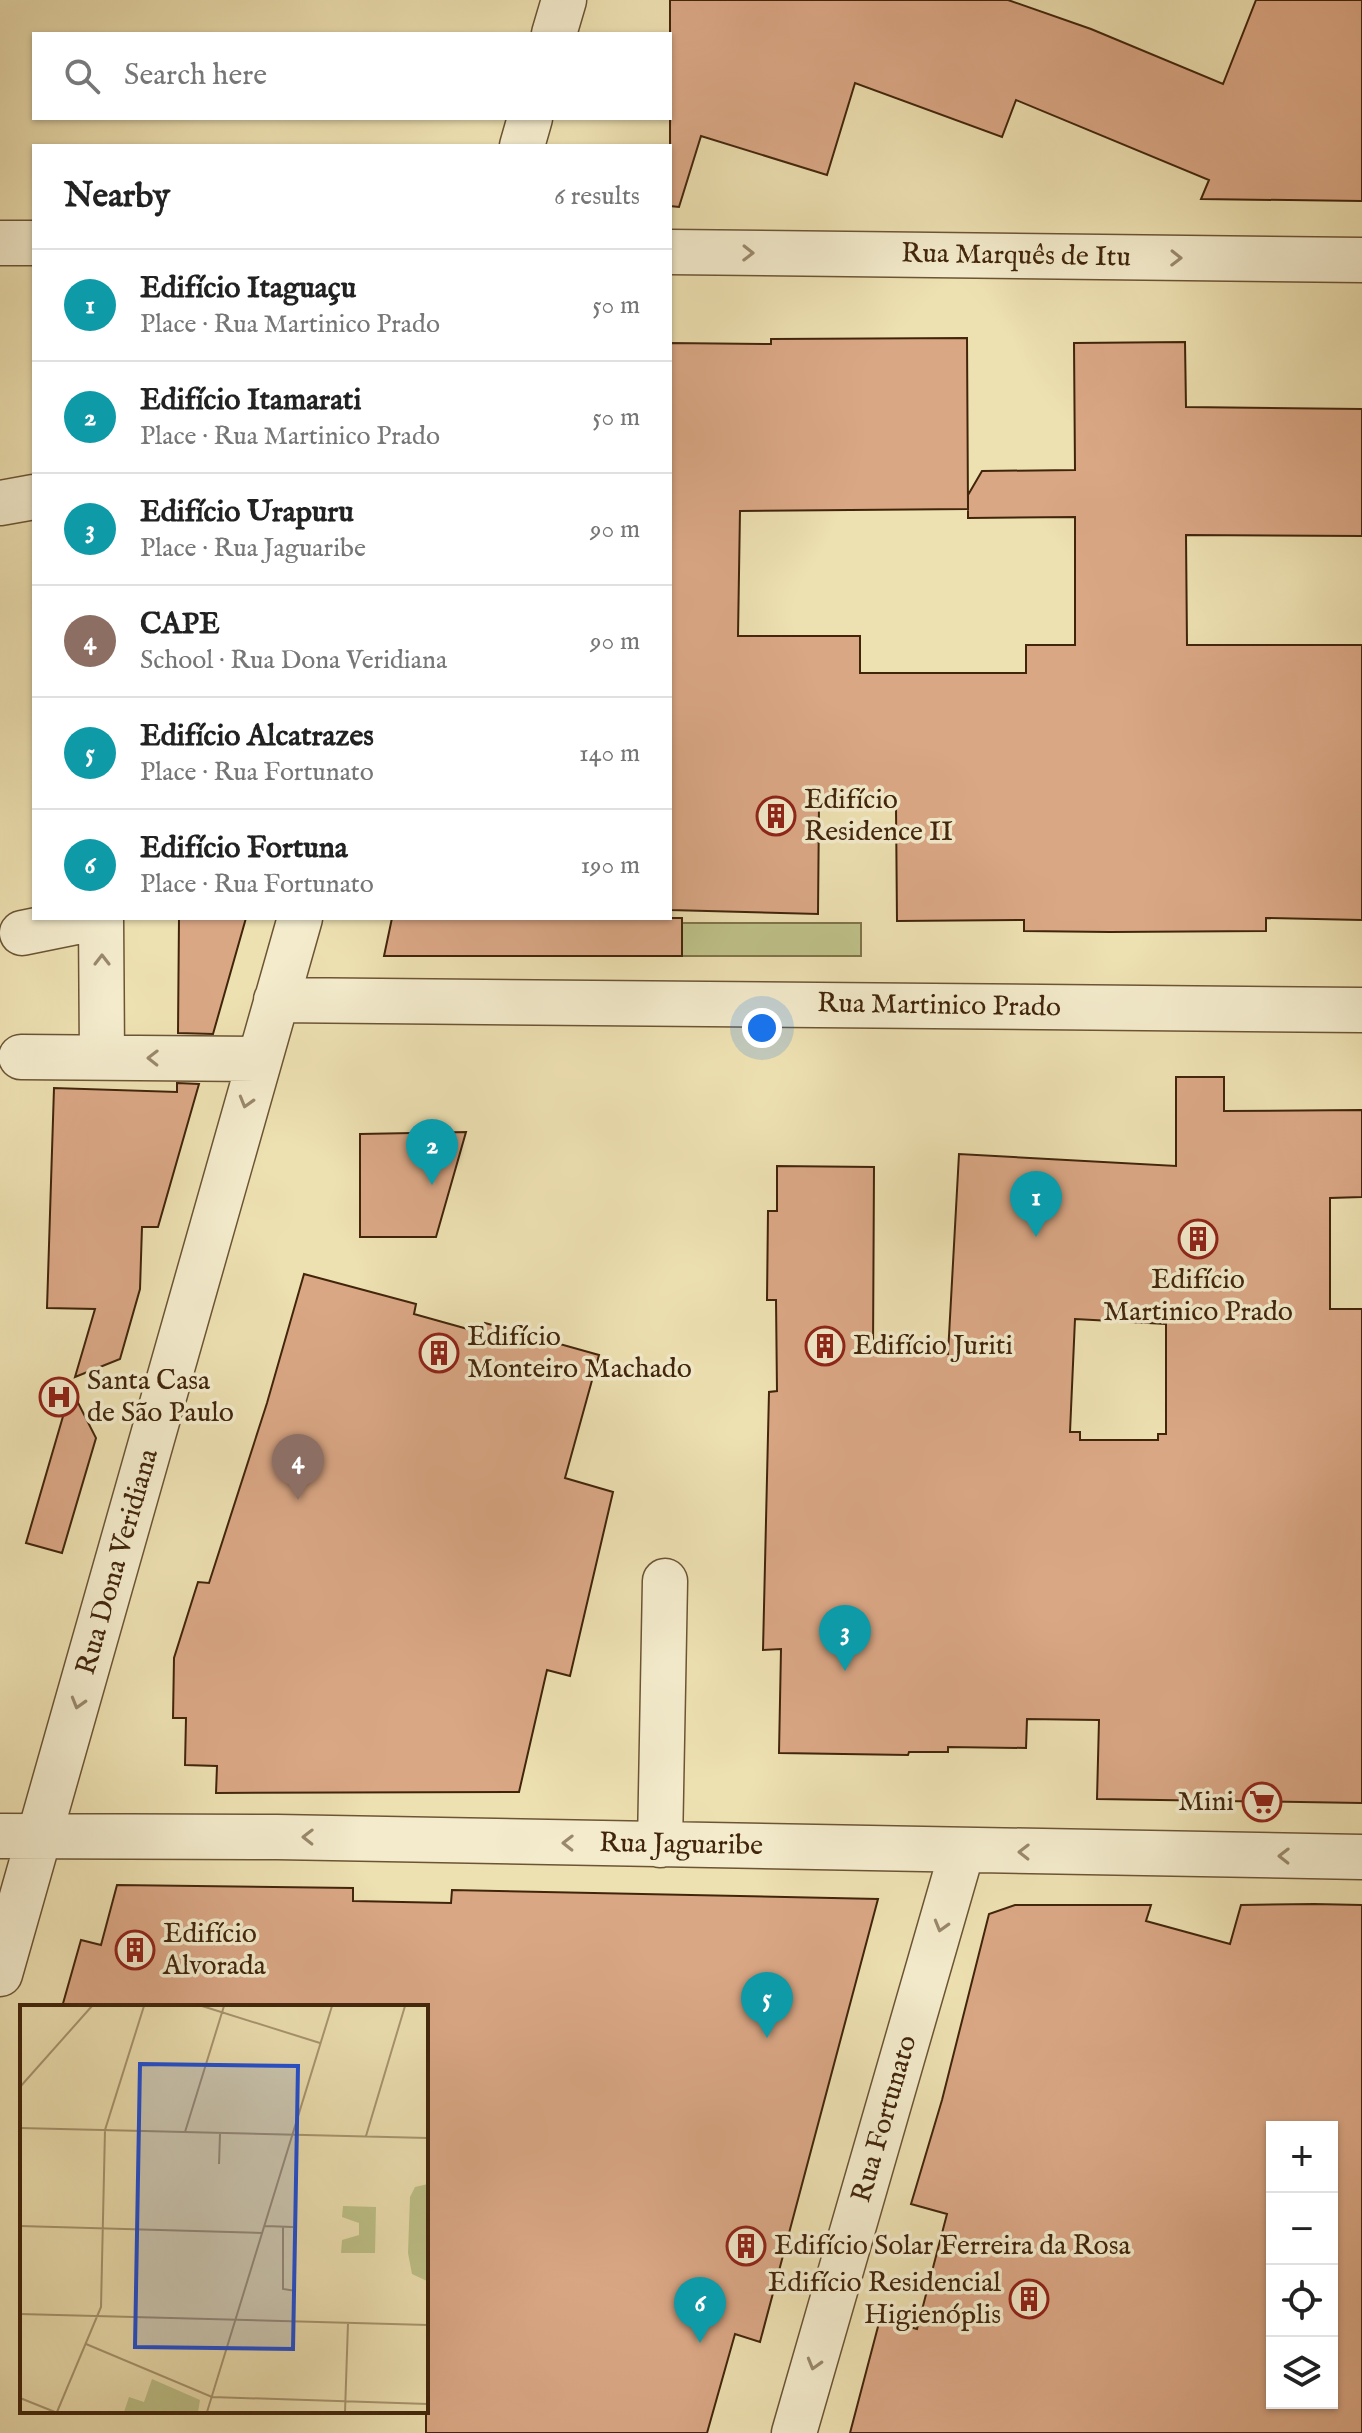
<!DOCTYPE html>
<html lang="en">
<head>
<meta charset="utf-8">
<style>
	:root { --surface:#fff; --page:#f6f6f6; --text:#222; --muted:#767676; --line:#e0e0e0; --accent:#8f2418 }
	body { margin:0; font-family:"IM FELL English",serif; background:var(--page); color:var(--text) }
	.controls { position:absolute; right:24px; bottom:24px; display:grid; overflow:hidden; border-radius:0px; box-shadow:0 2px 6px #0004 }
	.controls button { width:72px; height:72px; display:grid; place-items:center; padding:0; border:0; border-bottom:2px solid var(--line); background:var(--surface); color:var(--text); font:40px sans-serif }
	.you { position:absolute; left:762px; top:1028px; width:28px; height:28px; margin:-20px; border:6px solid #fff; border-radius:50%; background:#1a73e8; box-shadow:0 0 0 12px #1a73e833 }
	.badge { display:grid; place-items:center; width:52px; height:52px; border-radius:50%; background:var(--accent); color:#fff; font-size:26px; font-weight:700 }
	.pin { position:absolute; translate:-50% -66px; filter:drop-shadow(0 2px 4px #0008) }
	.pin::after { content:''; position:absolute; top:42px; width:28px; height:24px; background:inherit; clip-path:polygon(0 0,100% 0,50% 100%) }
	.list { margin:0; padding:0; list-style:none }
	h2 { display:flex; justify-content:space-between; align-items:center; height:104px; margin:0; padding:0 32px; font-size:34px }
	h2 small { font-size:26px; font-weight:400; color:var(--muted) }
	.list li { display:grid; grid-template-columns:52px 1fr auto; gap:24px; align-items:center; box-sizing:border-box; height:112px; padding:0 32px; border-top:2px solid var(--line) }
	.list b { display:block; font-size:30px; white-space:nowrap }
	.list p { margin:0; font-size:26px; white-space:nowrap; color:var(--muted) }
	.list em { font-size:26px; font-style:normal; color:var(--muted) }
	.icon { flex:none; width:44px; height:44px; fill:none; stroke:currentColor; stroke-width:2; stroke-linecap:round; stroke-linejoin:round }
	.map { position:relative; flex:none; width:1362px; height:2433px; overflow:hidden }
	.search { position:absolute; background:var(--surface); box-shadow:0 2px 6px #0004; left:32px; top:32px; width:640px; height:88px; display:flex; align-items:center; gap:20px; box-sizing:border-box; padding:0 28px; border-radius:0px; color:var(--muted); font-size:30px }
	.panel { position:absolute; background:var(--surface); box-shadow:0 2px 6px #0004; left:32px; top:144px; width:640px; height:776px; border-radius:0px }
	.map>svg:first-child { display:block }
	.green { fill:#bec188; stroke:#80734a; stroke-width:2 }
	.building { fill:#daa785; stroke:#41250b; stroke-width:2; fill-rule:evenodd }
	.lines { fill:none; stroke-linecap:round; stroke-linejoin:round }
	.minor-casing { stroke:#6c5434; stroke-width:47 }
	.minor { stroke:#f3ebcc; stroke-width:44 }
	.oneway { stroke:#9a886c }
	.labels { text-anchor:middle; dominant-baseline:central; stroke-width:7; stroke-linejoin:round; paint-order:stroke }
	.street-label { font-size:28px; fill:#41250b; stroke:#f3ebcc }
	.poi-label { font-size:28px; fill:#41250b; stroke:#f3ebcc; text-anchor:start }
	.inset-road { fill:none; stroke:#a8956f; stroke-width:2 }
	.view { fill:#1d4ed8; fill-opacity:0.15; stroke:#1d4ed8; stroke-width:4 }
	.inset-edge { fill:none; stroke:#41250b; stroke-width:4 }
</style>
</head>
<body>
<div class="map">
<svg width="1362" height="2433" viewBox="0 0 1362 2433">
	<rect width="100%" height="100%" fill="#ede0b1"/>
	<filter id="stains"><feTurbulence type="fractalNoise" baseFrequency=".0025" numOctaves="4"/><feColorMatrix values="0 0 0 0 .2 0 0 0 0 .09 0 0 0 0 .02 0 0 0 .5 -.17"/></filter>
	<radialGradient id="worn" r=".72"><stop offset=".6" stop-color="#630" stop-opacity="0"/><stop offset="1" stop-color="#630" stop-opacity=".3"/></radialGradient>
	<!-- green -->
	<path class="green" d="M 682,923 L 861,923 L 861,956 L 682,956 Z"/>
	<!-- building -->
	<path class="building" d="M 670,0 L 1008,0 L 1091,29 L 1223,84 L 1256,0 L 1362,0 L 1362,201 L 1201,199 L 1209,180 L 1016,100 L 1002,137 L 855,83 L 827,175 L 701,136 L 679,207 L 670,206 Z
		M 967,338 L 968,509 L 740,511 L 738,636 L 860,636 L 860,673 L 1026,673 L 1026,645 L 1075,645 L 1075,517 L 968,518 L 968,495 L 982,471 L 1075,470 L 1074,343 L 1185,342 L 1186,407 L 1362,409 L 1362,536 L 1186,535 L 1187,645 L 1362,645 L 1362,920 L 1266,918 L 1266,931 L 1110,932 L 1024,931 L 1024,920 L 897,921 L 896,807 L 819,805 L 818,914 L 670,910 L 670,343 L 771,344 L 771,339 Z
		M 179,918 L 246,918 L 213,1034 L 178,1033 Z
		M 392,918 L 682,918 L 682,956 L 384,956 Z
		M 1176,1077 L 1224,1077 L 1224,1111 L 1362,1110 L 1362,1197 L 1330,1198 L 1330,1309 L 1362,1309 L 1362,1803 L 1097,1799 L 1099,1720 L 1027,1719 L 1026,1748 L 948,1747 L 948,1752 L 909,1752 L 908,1755 L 779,1753 L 781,1649 L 763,1650 L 769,1392 L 777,1391 L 776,1300 L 767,1300 L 768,1211 L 777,1211 L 777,1166 L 874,1167 L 873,1352 L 948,1354 L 959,1154 L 1176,1166 ZM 1075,1319 L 1166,1324 L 1166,1434 L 1158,1434 L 1158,1440 L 1080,1440 L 1080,1432 L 1070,1432 Z
		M 177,1083 L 199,1084 L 158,1227 L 142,1227 L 140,1289 L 120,1359 L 75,1377 L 95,1309 L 47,1308 L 54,1088 L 177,1092 Z
		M 466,1132 L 436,1237 L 360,1237 L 360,1134 Z
		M 304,1274 L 416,1304 L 414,1314 L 482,1333 L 485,1323 L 599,1355 L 565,1478 L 613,1492 L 570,1676 L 547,1670 L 519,1792 L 216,1793 L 217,1766 L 185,1765 L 186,1718 L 173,1718 L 174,1658 L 198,1582 L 209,1583 L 267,1403 Z
		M 71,1389 L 96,1438 L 62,1553 L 26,1543 Z
		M 117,1885 L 353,1888 L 353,1901 L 451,1903 L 452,1890 L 878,1899 L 760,2342 L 735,2334 L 707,2433 L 426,2433 L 426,2007 L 62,2007 L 81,1940 L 101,1945 Z
		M 1314,1904 L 1362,1905 L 1362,2433 L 850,2433 L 880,2319 L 917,2329 L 947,2214 L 911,2204 L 942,2100 L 989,1914 L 1015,1905 L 1151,1905 L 1146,1921 L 1230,1944 L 1241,1905 ZM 1272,2127 L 1332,2127 L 1332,2403 L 1272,2403 Z"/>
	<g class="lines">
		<!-- minor casing -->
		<g class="minor-casing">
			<path id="minor" d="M 554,34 L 564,0
				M 522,146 L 530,118
				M 0,243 L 34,243
				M 670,252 L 1362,260
				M 0,503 L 34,497
				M 101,918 L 102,1057
				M 22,933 L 96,918
				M 276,1000 L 1362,1010
				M 21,1057 L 259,1059
				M 0,1836 L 277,1837 L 1362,1857
				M 660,1845 L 665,1581
				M 0,1974 L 300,918
				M 794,2433 L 962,1851"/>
		</g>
		<!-- minor -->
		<use href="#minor" class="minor"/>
	</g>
	<!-- one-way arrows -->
	<defs><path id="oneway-chevron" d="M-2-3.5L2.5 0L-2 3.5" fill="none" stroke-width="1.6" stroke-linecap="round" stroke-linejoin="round" transform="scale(2)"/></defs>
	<g class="oneway">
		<use href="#oneway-chevron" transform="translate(748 253) rotate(1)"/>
		<use href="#oneway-chevron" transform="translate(1176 258) rotate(1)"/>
		<use href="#oneway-chevron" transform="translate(102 960) rotate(-90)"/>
		<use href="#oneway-chevron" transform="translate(153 1058) rotate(-179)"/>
		<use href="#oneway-chevron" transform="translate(246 1102) rotate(106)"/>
		<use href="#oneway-chevron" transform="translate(78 1703) rotate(106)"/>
		<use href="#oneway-chevron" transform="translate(308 1837) rotate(-179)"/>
		<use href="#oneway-chevron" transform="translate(568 1843) rotate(-179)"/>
		<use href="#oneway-chevron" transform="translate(1024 1852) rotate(-179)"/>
		<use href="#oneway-chevron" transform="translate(1284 1856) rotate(-179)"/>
		<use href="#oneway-chevron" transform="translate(941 1926) rotate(106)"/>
		<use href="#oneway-chevron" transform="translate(814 2364) rotate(106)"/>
	</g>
	<!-- icons -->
	<defs>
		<g id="building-ring" transform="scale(2)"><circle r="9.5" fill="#f3ebcc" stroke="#8f2418" stroke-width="1.5"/><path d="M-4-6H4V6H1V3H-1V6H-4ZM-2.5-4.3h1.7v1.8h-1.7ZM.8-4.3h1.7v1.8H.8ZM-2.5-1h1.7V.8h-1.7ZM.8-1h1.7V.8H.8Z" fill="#8f2418"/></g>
		<g id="hospital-ring" transform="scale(2)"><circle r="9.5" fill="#f3ebcc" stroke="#8f2418" stroke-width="1.5"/><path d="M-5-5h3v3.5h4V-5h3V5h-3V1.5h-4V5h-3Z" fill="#8f2418"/></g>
		<g id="supermarket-ring" transform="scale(2)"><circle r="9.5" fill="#f3ebcc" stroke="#8f2418" stroke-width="1.5"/><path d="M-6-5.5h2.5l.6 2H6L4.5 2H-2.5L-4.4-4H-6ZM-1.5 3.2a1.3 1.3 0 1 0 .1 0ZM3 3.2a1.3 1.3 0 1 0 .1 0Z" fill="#8f2418"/></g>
	</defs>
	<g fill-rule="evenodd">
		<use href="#building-ring" x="776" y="816"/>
		<use href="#building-ring" x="1198" y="1239"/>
		<use href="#building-ring" x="825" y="1346"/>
		<use href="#building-ring" x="439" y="1353"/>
		<use href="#hospital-ring" x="59" y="1397"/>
		<use href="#supermarket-ring" x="1262" y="1802"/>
		<use href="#building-ring" x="135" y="1950"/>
		<use href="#building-ring" x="746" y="2246"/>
		<use href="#building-ring" x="1029" y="2299"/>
	</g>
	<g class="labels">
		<!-- street labels -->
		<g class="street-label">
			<text transform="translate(1016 256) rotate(1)">Rua Marquês de Itu</text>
			<text transform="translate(939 1006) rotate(1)">Rua Martinico Prado</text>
			<text transform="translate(118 1562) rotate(-74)">Rua Dona Veridiana</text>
			<text transform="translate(681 1845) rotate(1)">Rua Jaguaribe</text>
			<text transform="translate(885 2119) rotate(-74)">Rua Fortunato</text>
		</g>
		<!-- poi labels -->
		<g class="poi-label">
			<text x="804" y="800">Edifício<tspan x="804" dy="32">Residence II</tspan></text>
			<text x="1198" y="1280" text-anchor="middle">Edifício<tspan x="1198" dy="32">Martinico Prado</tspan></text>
			<text x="467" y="1337">Edifício<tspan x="467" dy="32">Monteiro Machado</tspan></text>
			<text x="853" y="1346">Edifício Juriti</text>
			<text x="87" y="1381">Santa Casa<tspan x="87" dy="32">de São Paulo</tspan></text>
			<text x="1234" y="1802" text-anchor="end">Mini</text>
			<text x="163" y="1934">Edifício<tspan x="163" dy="32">Alvorada</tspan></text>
			<text x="774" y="2246">Edifício Solar Ferreira da Rosa</text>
			<text x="1001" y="2283" text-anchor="end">Edifício Residencial<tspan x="1001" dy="32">Higienóplis</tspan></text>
		</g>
	</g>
	<!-- overview -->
	<g transform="translate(20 2005)">
		<rect width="408" height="408" fill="#ede0b1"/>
		<path d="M 408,179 L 408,276 L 407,276 L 392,269 L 388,248 L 390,192 L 395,182 ZM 323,201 L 356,202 L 355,248 L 321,248 L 322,235 L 339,230 L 339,218 L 322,212 ZM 132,374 L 180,395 L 178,407 L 104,407 L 109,392 L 124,397 Z" fill="#bec188"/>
		<path class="inset-road" d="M 182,1 L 300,38M 0,82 L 72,1M 0,123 L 408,133M 165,127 L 204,1M 346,131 L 385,1M 199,159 L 200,129M 0,221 L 243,228M 245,221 L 273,222M 263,221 L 263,284 L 276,286M 0,309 L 408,320M 66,339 L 192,392 L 408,399M 0,393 L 35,407M 37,407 L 81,302 L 85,125 L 124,1M 187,407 L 312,1M 325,407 L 328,318"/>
		<path class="view" d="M 120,59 L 278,61 L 273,344 L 115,342 Z"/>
		<rect width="408" height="408" class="inset-edge"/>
	</g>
	<rect width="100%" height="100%" filter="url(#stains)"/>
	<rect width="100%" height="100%" fill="url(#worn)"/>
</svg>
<div class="controls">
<button>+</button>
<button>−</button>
<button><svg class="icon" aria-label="locate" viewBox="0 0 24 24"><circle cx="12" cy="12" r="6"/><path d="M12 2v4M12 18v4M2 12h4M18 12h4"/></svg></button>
<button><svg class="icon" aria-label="layers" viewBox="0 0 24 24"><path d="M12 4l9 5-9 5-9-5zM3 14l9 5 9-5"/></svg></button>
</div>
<div class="you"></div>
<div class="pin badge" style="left:1036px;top:1237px;background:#0f9aa8">1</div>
<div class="pin badge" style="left:432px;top:1185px;background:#0f9aa8">2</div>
<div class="pin badge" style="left:845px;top:1671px;background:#0f9aa8">3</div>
<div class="pin badge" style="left:298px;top:1500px;background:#8d6e63">4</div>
<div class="pin badge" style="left:767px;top:2038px;background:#0f9aa8">5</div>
<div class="pin badge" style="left:700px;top:2343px;background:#0f9aa8">6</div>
<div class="search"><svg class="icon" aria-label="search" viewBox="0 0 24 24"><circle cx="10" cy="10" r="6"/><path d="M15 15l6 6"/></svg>Search here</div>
<section class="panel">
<h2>Nearby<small>6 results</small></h2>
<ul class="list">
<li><span class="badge" style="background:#0f9aa8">1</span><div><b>Edifício Itaguaçu</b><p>Place · Rua Martinico Prado</p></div><em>50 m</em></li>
<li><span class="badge" style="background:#0f9aa8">2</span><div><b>Edifício Itamarati</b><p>Place · Rua Martinico Prado</p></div><em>50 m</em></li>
<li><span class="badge" style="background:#0f9aa8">3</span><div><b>Edifício Urapuru</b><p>Place · Rua Jaguaribe</p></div><em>90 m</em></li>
<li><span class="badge" style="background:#8d6e63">4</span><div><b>CAPE</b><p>School · Rua Dona Veridiana</p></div><em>90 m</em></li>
<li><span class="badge" style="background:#0f9aa8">5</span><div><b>Edifício Alcatrazes</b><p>Place · Rua Fortunato</p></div><em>140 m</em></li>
<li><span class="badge" style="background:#0f9aa8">6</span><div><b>Edifício Fortuna</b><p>Place · Rua Fortunato</p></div><em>190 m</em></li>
</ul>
</section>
</div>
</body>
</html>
